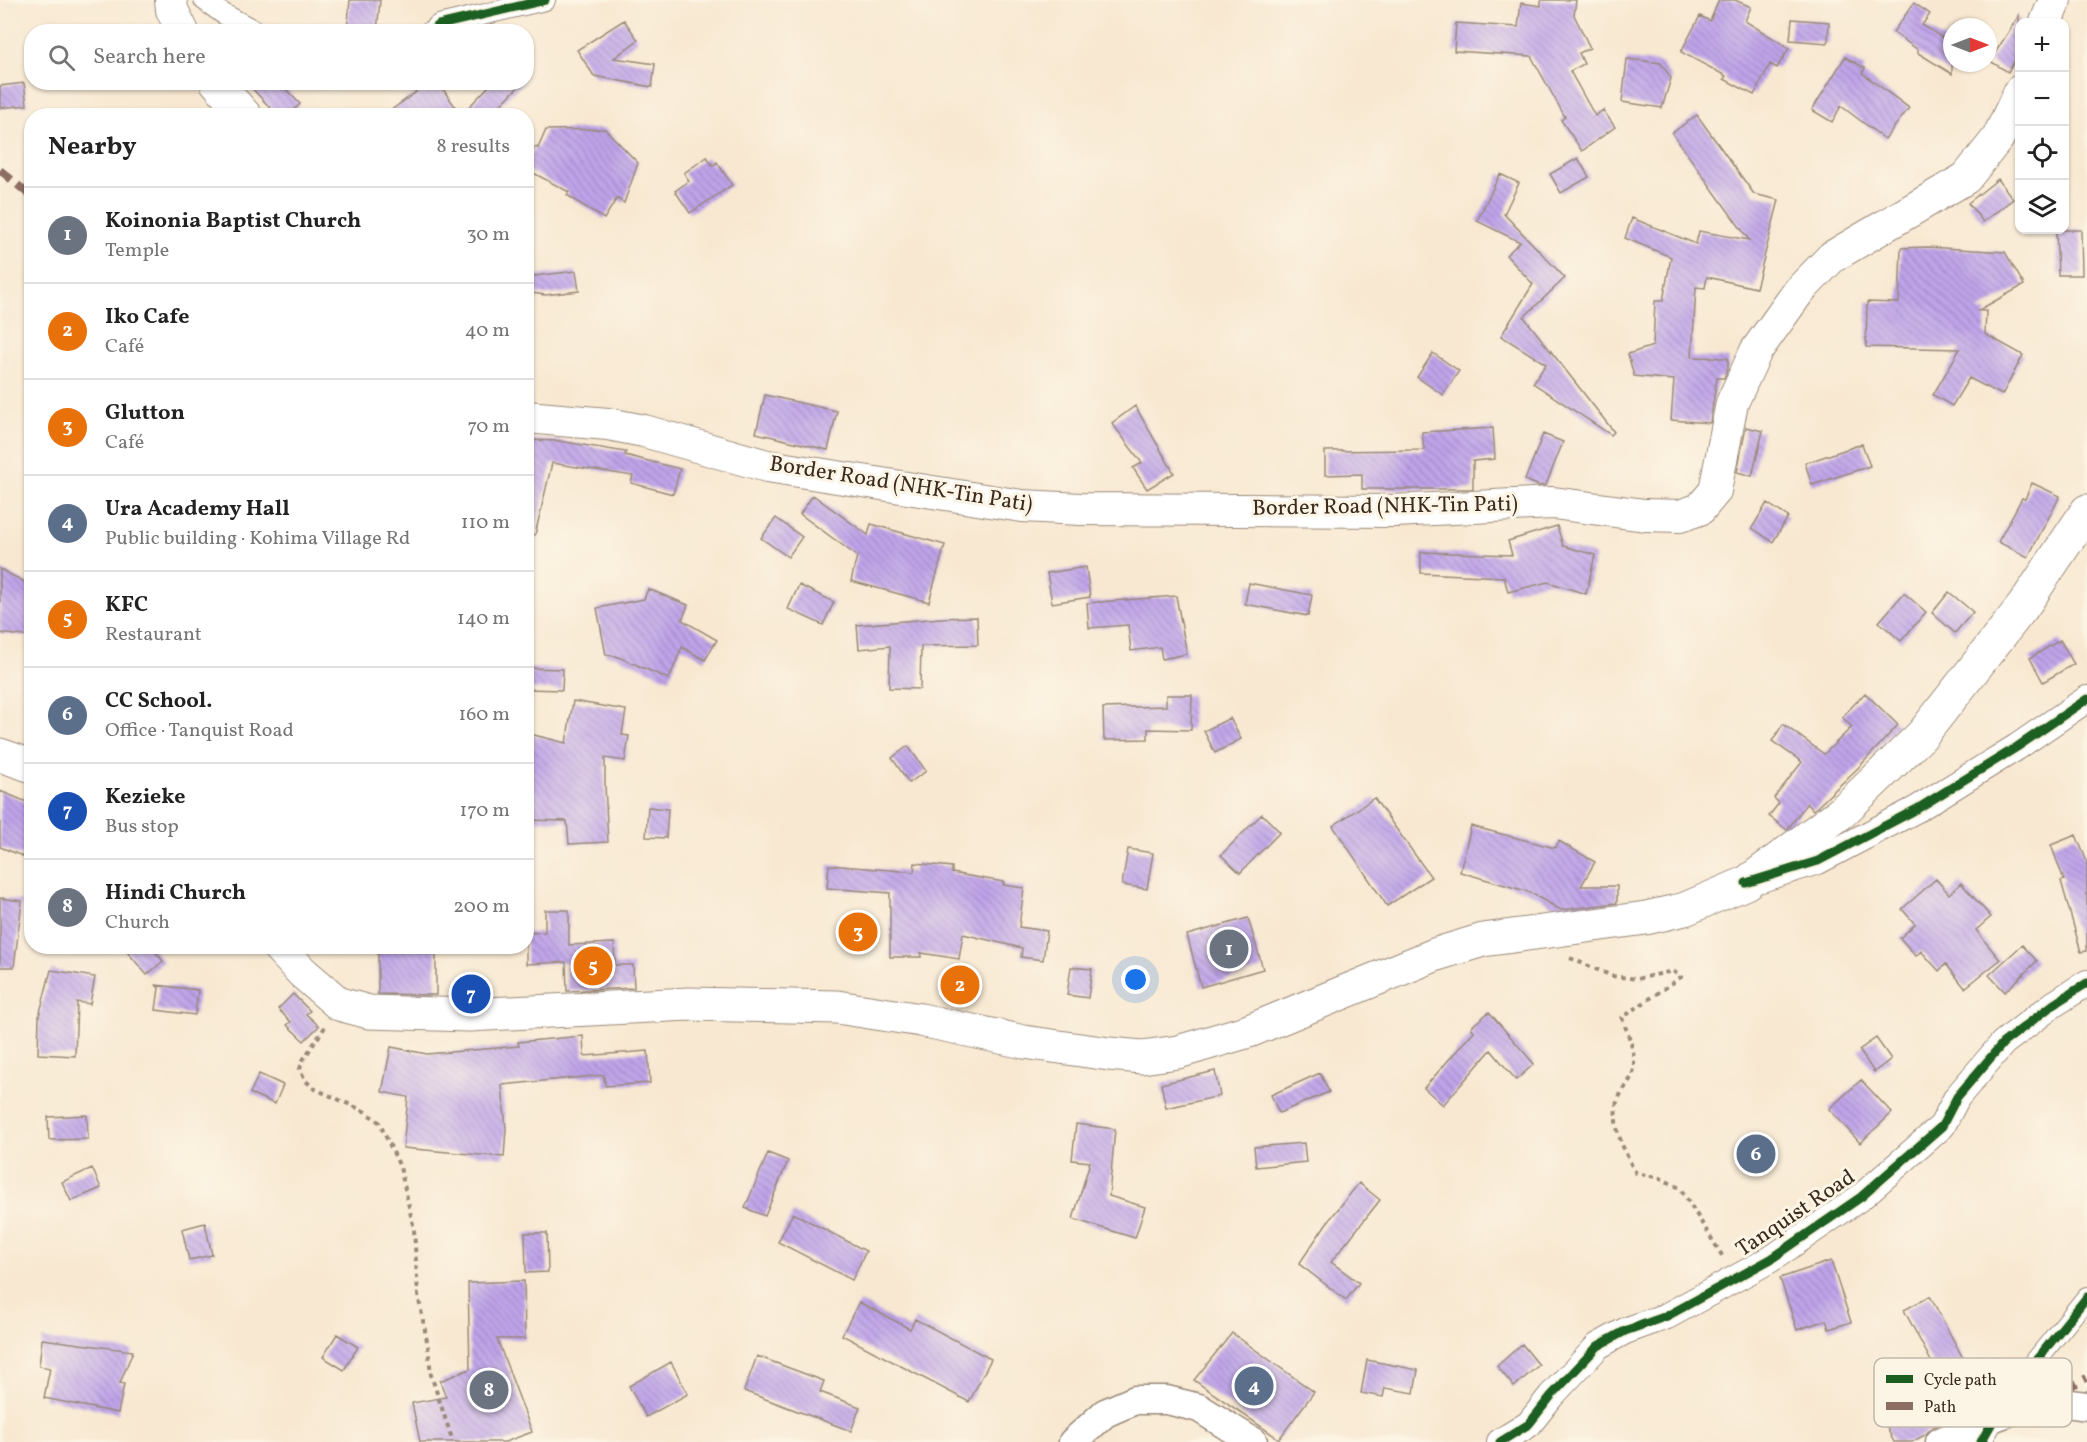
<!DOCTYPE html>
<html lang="en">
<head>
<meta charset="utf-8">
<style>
	:root { --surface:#fff; --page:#f6f6f6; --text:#222; --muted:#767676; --line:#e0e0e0; --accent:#d1495b }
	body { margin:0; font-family:Vollkorn,serif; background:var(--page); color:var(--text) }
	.controls { position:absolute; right:18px; top:18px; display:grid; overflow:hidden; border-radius:12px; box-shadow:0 2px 4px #0004 }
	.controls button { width:54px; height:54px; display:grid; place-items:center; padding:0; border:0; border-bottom:2px solid var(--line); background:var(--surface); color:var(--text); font:30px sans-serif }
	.compass { position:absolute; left:1943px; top:18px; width:54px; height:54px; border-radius:50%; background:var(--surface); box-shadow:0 2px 4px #0004; rotate:90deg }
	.you { position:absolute; left:1136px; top:980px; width:21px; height:21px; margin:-15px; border:4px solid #fff; border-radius:50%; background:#1a73e8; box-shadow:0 0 0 9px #1a73e833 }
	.badge { display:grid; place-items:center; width:39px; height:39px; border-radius:50%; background:var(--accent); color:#fff; font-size:20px; font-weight:700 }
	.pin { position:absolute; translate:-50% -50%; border:3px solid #fff; box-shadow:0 2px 6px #0006 }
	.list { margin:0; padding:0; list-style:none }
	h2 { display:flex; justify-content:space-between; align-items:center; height:78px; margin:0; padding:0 24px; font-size:26px }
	h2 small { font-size:20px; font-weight:400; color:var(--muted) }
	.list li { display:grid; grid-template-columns:39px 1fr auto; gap:18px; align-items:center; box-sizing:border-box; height:96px; padding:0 24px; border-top:2px solid var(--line) }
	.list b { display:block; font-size:22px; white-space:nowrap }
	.list p { margin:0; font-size:20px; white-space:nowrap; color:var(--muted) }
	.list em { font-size:20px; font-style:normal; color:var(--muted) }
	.icon { flex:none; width:33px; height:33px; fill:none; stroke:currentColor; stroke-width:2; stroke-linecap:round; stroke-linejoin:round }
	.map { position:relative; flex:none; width:2087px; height:1442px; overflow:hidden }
	.search { position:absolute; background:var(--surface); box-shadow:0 2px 4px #0004; left:24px; top:24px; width:510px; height:66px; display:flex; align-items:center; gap:15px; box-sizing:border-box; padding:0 21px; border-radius:24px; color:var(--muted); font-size:22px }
	.panel { position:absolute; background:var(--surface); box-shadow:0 2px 4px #0004; left:24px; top:108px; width:510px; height:846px; border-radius:24px }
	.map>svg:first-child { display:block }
	.building { fill:url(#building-back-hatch) }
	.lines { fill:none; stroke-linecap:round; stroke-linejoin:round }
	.minor-casing { stroke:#9a8978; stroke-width:22 }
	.tertiary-casing { stroke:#9a8978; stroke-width:28 }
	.secondary-casing { stroke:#9a8978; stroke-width:31 }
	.primary-casing { stroke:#9a8978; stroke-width:34 }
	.trunk-casing { stroke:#9a8978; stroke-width:35 }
	.path { stroke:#9a8978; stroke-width:4; stroke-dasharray:4.5 4.5; stroke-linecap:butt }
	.minor { stroke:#fff; stroke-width:20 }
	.tertiary { stroke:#fff; stroke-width:26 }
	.secondary { stroke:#fff; stroke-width:28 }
	.primary { stroke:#fff; stroke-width:32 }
	.trunk { stroke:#fff; stroke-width:33 }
	.quiet { stroke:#8d6e63; stroke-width:8; stroke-dasharray:15 8; stroke-linecap:butt }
	.cycleway-casing { stroke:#fcf5e5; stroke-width:13 }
	.cycleway { stroke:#1b5e20; stroke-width:9 }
	.labels { text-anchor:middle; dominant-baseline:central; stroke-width:6; stroke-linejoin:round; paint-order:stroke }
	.street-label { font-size:22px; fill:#3b2a1e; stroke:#fcf5e5 }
	.key { fill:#fcf5e5; stroke:#c2b8a9; stroke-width:1.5 }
	.key-label { font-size:16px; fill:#3b2a1e }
</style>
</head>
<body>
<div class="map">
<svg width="2087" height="1442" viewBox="0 0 2087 1442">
	<defs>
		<pattern id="building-back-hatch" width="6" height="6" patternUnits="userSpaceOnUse" patternTransform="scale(1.5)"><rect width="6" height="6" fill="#c0a4eb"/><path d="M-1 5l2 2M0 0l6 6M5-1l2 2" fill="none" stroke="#9d86be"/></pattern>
	</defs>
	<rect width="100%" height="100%" fill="#fcf5e5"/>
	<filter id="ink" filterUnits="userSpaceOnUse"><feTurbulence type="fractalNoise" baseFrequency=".0167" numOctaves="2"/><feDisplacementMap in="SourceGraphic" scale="12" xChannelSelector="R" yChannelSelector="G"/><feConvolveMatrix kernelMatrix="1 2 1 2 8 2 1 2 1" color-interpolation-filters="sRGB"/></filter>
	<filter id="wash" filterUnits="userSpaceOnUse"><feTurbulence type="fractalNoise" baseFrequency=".008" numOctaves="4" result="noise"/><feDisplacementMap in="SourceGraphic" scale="24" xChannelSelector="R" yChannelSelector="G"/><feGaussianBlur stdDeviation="1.35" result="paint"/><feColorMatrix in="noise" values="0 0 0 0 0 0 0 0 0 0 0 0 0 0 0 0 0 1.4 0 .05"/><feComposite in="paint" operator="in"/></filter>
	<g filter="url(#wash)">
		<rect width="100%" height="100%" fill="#f8e8d1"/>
		<g id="blocks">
			<!-- building -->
			<path class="building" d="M 350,0 L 380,0 L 377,32 L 347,32 Z
				M 1541,0 L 1576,0 L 1574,15 L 1590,48 L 1579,53 L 1584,64 L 1570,71 L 1595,116 L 1603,110 L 1615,127 L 1582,151 L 1561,120 L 1565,117 L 1531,56 L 1454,51 L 1456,23 L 1518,27 L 1521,3 L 1541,6 Z
				M 1719,0 L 1735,0 L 1751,7 L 1745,21 L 1789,48 L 1777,68 L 1770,64 L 1754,95 L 1724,79 L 1726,76 L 1681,52 L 1700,16 L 1710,21 Z
				M 1914,3 L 1930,14 L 1922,25 L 1952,44 L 1952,74 L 1918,53 L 1918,50 L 1893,32 Z
				M 2019,15 L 2019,54 L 2008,72 L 1990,61 Z
				M 1792,19 L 1829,22 L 1828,43 L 1790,40 Z
				M 624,20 L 638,40 L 614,58 L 655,64 L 652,87 L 594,76 L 577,50 Z
				M 1845,57 L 1865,68 L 1862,73 L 1909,108 L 1885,139 L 1841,106 L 1832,122 L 1812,110 Z
				M 1627,59 L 1661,63 L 1671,78 L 1662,108 L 1622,102 Z
				M 246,82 L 279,82 L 300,104 L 288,116 L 278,116 Z
				M 408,82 L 438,82 L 461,115 L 493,82 L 523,82 L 490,116 L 383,116 L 416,92 Z
				M 24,83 L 27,105 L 0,108 L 0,86 Z
				M 1697,115 L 1754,194 L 1779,200 L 1756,288 L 1707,277 L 1705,288 L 1696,287 L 1692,357 L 1728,358 L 1728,368 L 1724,378 L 1717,378 L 1710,423 L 1671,420 L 1674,380 L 1634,376 L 1628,354 L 1653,346 L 1655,301 L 1663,301 L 1671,257 L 1625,238 L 1632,218 L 1696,244 L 1699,231 L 1749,240 L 1672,133 Z
				M 605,129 L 638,163 L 624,203 L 617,198 L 604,219 L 567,195 L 569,192 L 526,169 L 526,164 L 535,147 L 538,148 L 546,130 Z
				M 707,157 L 713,166 L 717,162 L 732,185 L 690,213 L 675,191 L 689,181 L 684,173 Z
				M 1578,158 L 1589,177 L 1561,193 L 1550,174 Z
				M 1500,174 L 1519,183 L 1504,214 L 1565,278 L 1524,317 L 1614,432 L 1611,435 L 1533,383 L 1546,364 L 1501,336 L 1533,284 L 1506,255 L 1520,242 L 1477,221 Z
				M 1998,179 L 2013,199 L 1983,222 L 1968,203 Z
				M 2056,230 L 2081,230 L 2082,275 L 2058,275 Z
				M 1928,247 L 2005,252 L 2024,285 L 1977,311 L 1986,311 L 1985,334 L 2023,355 L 2002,395 L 1969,378 L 1952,406 L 1933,395 L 1960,349 L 1866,347 L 1867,302 L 1899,303 L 1901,248 Z
				M 576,271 L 579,291 L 545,295 L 526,292 L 526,277 Z
				M 1433,353 L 1459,371 L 1443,395 L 1417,377 Z
				M 765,395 L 837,411 L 828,450 L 756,433 Z
				M 1135,406 L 1174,473 L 1147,489 L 1133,468 L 1142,463 L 1112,423 Z
				M 1746,427 L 1763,431 L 1752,476 L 1737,472 Z
				M 1493,428 L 1495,459 L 1473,461 L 1473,489 L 1362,489 L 1362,474 L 1325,475 L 1325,451 L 1424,450 L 1422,432 Z
				M 1543,434 L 1563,442 L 1546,485 L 1539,486 L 1525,480 Z
				M 526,440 L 559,441 L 626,452 L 625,455 L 680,469 L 673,494 L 631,483 L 633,476 L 552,463 L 535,535 L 526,534 Z
				M 1862,444 L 1870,466 L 1812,485 L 1805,463 Z
				M 2032,483 L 2060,496 L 2028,557 L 1998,542 L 2022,498 L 2025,499 Z
				M 813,495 L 868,535 L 871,524 L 945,545 L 929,602 L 851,581 L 857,556 L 800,514 Z
				M 1767,503 L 1788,517 L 1773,542 L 1752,528 Z
				M 776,518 L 802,537 L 788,557 L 761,538 Z
				M 1557,526 L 1563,546 L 1595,555 L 1586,594 L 1548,582 L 1508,592 L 1504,577 L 1421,573 L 1421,552 L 1512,555 L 1508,541 Z
				M 1086,567 L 1090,597 L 1052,603 L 1047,573 Z
				M 0,569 L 32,586 L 32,637 L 0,633 Z
				M 1249,583 L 1312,595 L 1308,616 L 1245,604 Z
				M 799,585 L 834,602 L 823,625 L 788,609 Z
				M 648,589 L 688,605 L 682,620 L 717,640 L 705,660 L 682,647 L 669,679 L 616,656 L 606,655 L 597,608 L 644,599 Z
				M 1949,592 L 1973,612 L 1955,633 L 1932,613 Z
				M 1904,593 L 1926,612 L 1901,641 L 1879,622 Z
				M 1176,596 L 1187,654 L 1162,659 L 1160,647 L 1131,651 L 1128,625 L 1089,628 L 1087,603 Z
				M 977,617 L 978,645 L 921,646 L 920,689 L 889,688 L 890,646 L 859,649 L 857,625 L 941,618 Z
				M 2060,640 L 2074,664 L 2043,682 L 2030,658 Z
				M 526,668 L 563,669 L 562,690 L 526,689 Z
				M 1865,693 L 1898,725 L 1859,767 L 1817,807 L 1813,810 L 1807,803 L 1787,830 L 1769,816 L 1779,803 L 1774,798 L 1802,762 L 1772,741 L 1783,724 L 1824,754 L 1852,727 L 1842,717 Z
				M 1166,695 L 1192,695 L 1191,730 L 1148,729 L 1148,739 L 1104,740 L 1103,708 L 1166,706 Z
				M 573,701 L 626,710 L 622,735 L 629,736 L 625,761 L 605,758 L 605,785 L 608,842 L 569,844 L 567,821 L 526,820 L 526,733 L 566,743 Z
				M 1230,718 L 1241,739 L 1215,753 L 1204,731 Z
				M 908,746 L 926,771 L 909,783 L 892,758 Z
				M 0,791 L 32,804 L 32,860 L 0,847 Z
				M 1374,798 L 1431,877 L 1387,906 L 1333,826 Z
				M 648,807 L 668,809 L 666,838 L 646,837 Z
				M 1262,814 L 1280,832 L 1240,873 L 1221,855 Z
				M 1471,826 L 1555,848 L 1559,841 L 1595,862 L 1581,886 L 1617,886 L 1617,903 L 1561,910 L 1529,892 L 1460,872 Z
				M 2076,835 L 2087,862 L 2087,951 L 2081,952 L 2061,881 L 2064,880 L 2051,845 Z
				M 1128,849 L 1153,853 L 1147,889 L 1122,885 Z
				M 915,863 L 952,867 L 952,873 L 1004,882 L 1003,885 L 1024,888 L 1019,927 L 1047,931 L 1043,960 L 1021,957 L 1022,948 L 963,934 L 959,959 L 921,953 L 921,957 L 890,957 L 890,893 L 827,888 L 829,865 L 914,872 Z
				M 1936,879 L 1949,894 L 1961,883 L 1991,917 L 1976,930 L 2000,960 L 1965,988 L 1946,964 L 1939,971 L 1921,951 L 1916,956 L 1900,938 L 1915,924 L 1902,909 Z
				M 0,898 L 22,901 L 14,967 L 0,967 Z
				M 545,910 L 569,910 L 569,945 L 614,943 L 615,965 L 633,965 L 634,988 L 567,991 L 566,962 L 526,964 L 526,933 L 545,932 Z
				M 1248,918 L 1263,969 L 1201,987 L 1187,935 Z
				M 2022,945 L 2037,961 L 2005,992 L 1989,975 Z
				M 122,946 L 151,946 L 163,961 L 147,975 Z
				M 436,946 L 436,995 L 378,994 L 378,948 Z
				M 1071,967 L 1092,969 L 1088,998 L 1067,995 Z
				M 51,970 L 95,977 L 90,1004 L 77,1002 L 75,1056 L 38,1054 L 39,1016 Z
				M 156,985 L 198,990 L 195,1015 L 156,1010 L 159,988 Z
				M 293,994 L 310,1011 L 306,1014 L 319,1026 L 304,1041 L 287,1025 L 291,1022 L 278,1009 Z
				M 1489,1012 L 1534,1064 L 1516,1080 L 1491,1050 L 1443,1105 L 1424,1088 L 1474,1031 L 1471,1027 Z
				M 583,1036 L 584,1056 L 648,1051 L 650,1083 L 605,1086 L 604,1075 L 502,1085 L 506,1129 L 504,1157 L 403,1148 L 408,1097 L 382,1092 L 391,1047 L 427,1054 L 519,1046 L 518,1042 Z
				M 1876,1038 L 1891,1059 L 1874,1072 L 1859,1050 Z
				M 1215,1071 L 1220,1096 L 1166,1108 L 1161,1084 Z
				M 1320,1073 L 1329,1092 L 1279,1113 L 1271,1095 Z
				M 259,1074 L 283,1085 L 275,1104 L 250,1093 Z
				M 1861,1080 L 1892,1113 L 1860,1143 L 1829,1109 Z
				M 87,1115 L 88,1139 L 49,1140 L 48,1117 Z
				M 1076,1124 L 1115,1129 L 1109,1196 L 1145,1207 L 1135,1238 L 1073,1219 L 1090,1162 L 1072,1160 Z
				M 1304,1143 L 1306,1162 L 1256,1167 L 1254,1147 Z
				M 768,1153 L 788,1161 L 765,1216 L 745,1208 Z
				M 92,1168 L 101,1188 L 71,1201 L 62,1182 Z
				M 1359,1183 L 1380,1200 L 1331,1262 L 1359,1283 L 1346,1300 L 1299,1264 L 1326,1224 Z
				M 793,1213 L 866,1251 L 852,1280 L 778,1242 Z
				M 205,1223 L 212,1255 L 189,1260 L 182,1229 Z
				M 525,1233 L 547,1233 L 548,1272 L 526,1273 Z
				M 1831,1261 L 1851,1322 L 1829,1329 L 1826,1320 L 1797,1330 L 1780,1278 Z
				M 524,1281 L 525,1339 L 497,1339 L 532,1432 L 505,1442 L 420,1442 L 412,1403 L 446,1397 L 440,1381 L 470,1369 L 468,1283 Z
				M 1930,1296 L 1966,1364 L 1940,1378 L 1904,1310 Z
				M 859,1302 L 910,1329 L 915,1319 L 991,1359 L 969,1402 L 842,1335 Z
				M 1232,1333 L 1314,1392 L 1279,1439 L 1194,1380 Z
				M 337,1334 L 358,1347 L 344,1370 L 323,1357 Z
				M 42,1339 L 133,1351 L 120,1383 L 124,1384 L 118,1413 L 44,1398 L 50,1368 L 39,1366 Z
				M 1522,1344 L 1539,1365 L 1514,1387 L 1497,1366 Z
				M 757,1356 L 824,1381 L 820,1392 L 860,1407 L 851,1431 L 744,1391 Z
				M 1367,1360 L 1418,1370 L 1414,1393 L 1385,1388 L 1383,1397 L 1361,1393 Z
				M 671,1362 L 688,1394 L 646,1417 L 629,1386 Z
				M 1954,1385 L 1968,1411 L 1933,1427 L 1925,1435 L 1912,1442 L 1894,1442 L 1884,1422 Z"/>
		</g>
	</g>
	<g filter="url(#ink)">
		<use href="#blocks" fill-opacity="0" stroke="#9a8978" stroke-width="1.5"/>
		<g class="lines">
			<!-- minor casing -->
			<g class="minor-casing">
				<path id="minor" d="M 204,0 L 222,13 L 257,32
					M 430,32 L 439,25 L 545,0
					M 1981,1442 L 2006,1398 L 2087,1297"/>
			</g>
			<!-- tertiary casing -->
			<g class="tertiary-casing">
				<path id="tertiary" d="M 1761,879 L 1818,861 L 1917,809 L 2017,747 L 2087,699
					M 1500,1442 L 1529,1424 L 1551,1396 L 1598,1346 L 1625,1331 L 1667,1316 L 1771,1259 L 1861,1197 L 1942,1126 L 1957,1097 L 2003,1043 L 2054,1004 L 2087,983"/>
			</g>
			<!-- secondary casing -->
			<g class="secondary-casing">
				<path id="secondary" d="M 1073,1442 L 1105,1413 L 1135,1400 L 1167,1400 L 1199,1408 L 1253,1442
					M 1940,1442 L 1997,1416 L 2043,1400 L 2087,1406"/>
			</g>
			<!-- primary casing -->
			<g class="primary-casing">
				<path id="primary" d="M 171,0 L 172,10 L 183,32
					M 2046,22 L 2055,0
					M 216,82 L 246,116
					M 526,417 L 608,424 L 644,431 L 767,466 L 1022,506 L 1081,509 L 1394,511 L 1553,503 L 1645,515 L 1680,516 L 1700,509 L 1715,491 L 1732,403 L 1756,351 L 1799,291 L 1832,257 L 1966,178 L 1998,138 L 2020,91"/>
			</g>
			<!-- trunk casing -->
			<g class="trunk-casing">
				<path id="trunk" d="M 0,755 L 32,766
					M 278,946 L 302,972 L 339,1004 L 369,1012 L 469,1015 L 689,1004 L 837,1007 L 921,1020 L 1024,1042 L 1109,1054 L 1142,1057 L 1178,1052 L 1249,1031 L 1437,954 L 1483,940 L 1646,918 L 1685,909 L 1746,883 L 1842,812 L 1922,735 L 2024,605 L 2087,511"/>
			</g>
			<!-- path -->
			<path class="path" d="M 1570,958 L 1612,976 L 1637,979 L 1673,971 L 1681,977 L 1622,1018 C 1628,1034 1635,1050 1634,1068 C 1633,1080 1621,1090 1617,1102 C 1611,1125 1625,1154 1636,1173 L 1660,1178 L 1680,1188 L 1723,1257
				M 325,1027 L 303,1060 L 300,1069 L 305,1080 L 313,1088 L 364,1111 L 379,1122 L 400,1167 L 414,1229 L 418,1295 L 428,1346 L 431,1375 L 453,1442"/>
			<!-- minor -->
			<use href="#minor" class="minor"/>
			<!-- tertiary -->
			<use href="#tertiary" class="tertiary"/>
			<!-- secondary -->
			<use href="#secondary" class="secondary"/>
			<!-- primary -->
			<use href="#primary" class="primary"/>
			<!-- trunk -->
			<use href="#trunk" class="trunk"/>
			<!-- quiet -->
			<path class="quiet" d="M 0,170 L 32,197
				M 2043,1400 L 2087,1378"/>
			<!-- cycleway casing -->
			<g class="cycleway-casing">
				<path id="cycleway" d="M 430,32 L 439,25 L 545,0
					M 1746,883 L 1818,861 L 1917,809 L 2017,747 L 2087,699
					M 1500,1442 L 1529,1424 L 1551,1396 L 1598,1346 L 1625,1331 L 1667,1316 L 1771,1259 L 1861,1197 L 1942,1126 L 1957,1097 L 2003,1043 L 2054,1004 L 2087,983
					M 1981,1442 L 2006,1398 L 2087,1297"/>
			</g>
			<!-- cycleway -->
			<use href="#cycleway" class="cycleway"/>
		</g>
	</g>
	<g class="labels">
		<!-- street labels -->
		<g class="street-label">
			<text transform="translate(901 485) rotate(9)">Border Road (NHK-Tin Pati)</text>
			<text transform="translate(1385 507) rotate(-1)">Border Road (NHK-Tin Pati)</text>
			<text transform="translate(1796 1214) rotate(-34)">Tanquist Road</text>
		</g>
	</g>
	<!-- legend -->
	<rect x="1874" y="1358" width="198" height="69" rx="9" class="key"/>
	<rect x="1886" y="1375" width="27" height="8" fill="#1b5e20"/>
	<rect x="1886" y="1402" width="27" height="8" fill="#8d6e63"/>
	<g class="key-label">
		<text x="1924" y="1385">Cycle path</text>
		<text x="1924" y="1412">Path</text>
	</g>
</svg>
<div class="controls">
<button>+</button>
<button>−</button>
<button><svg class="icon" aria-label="locate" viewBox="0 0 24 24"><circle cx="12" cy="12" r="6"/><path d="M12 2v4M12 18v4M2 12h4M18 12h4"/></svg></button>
<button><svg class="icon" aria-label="layers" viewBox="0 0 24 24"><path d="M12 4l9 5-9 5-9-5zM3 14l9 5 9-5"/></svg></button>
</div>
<svg class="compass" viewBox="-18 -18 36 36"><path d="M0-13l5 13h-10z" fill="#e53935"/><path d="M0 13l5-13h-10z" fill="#767676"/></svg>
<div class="you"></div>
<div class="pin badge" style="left:1229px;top:949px;background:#6b7280">1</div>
<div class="pin badge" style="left:960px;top:985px;background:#e8710a">2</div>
<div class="pin badge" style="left:858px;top:932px;background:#e8710a">3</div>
<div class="pin badge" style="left:1254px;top:1386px;background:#5c6f8a">4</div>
<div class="pin badge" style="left:593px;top:966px;background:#e8710a">5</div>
<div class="pin badge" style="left:1756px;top:1154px;background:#5c6f8a">6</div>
<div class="pin badge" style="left:471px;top:994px;background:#1a4fb4">7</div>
<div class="pin badge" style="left:489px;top:1390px;background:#6b7280">8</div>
<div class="search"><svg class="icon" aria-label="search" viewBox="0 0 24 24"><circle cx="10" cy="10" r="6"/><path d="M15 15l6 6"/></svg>Search here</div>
<section class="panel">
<h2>Nearby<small>8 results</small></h2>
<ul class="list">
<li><span class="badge" style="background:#6b7280">1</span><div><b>Koinonia Baptist Church</b><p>Temple</p></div><em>30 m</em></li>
<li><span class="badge" style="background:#e8710a">2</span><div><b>Iko Cafe</b><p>Café</p></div><em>40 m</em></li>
<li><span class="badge" style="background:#e8710a">3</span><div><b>Glutton</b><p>Café</p></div><em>70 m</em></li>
<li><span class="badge" style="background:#5c6f8a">4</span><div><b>Ura Academy Hall</b><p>Public building · Kohima Village Rd</p></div><em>110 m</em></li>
<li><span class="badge" style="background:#e8710a">5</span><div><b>KFC</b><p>Restaurant</p></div><em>140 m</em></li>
<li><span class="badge" style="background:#5c6f8a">6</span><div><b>CC School.</b><p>Office · Tanquist Road</p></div><em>160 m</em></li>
<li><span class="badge" style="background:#1a4fb4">7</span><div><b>Kezieke</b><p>Bus stop</p></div><em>170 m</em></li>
<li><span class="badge" style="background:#6b7280">8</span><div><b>Hindi Church</b><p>Church</p></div><em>200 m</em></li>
</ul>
</section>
</div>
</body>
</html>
